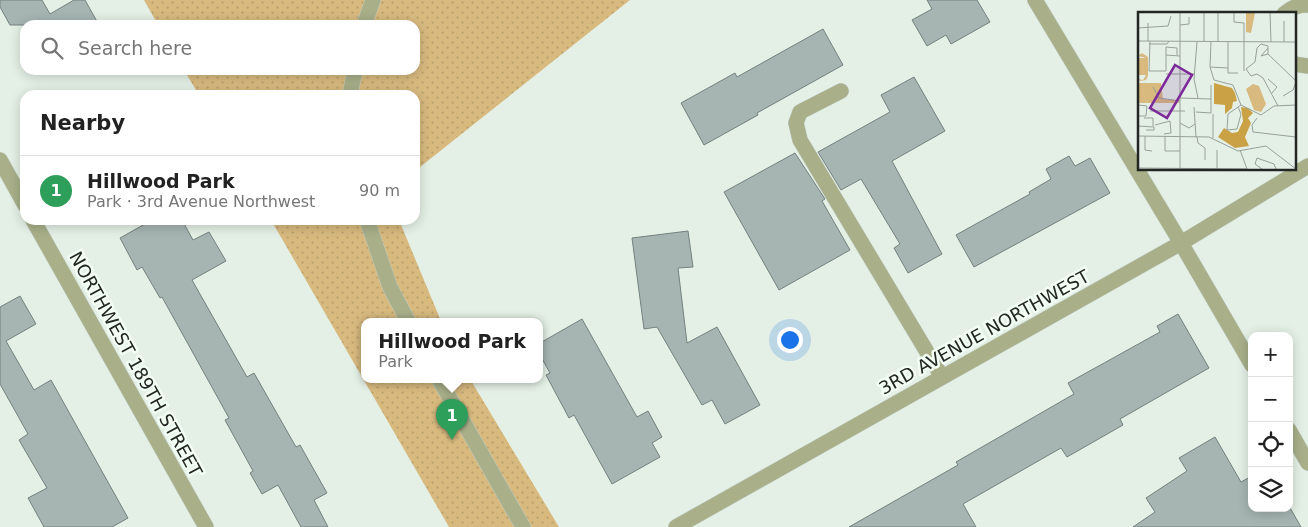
<!DOCTYPE html>
<html lang="en">
<head>
<meta charset="utf-8">
<style>
	:root { --surface:#fff; --page:#f2f2f2; --text:#222; --muted:#767676; --line:#e0e0e0; --accent:#7c2999 }
	body { margin:0; font-family:"DejaVu Sans",sans-serif; background:var(--page); color:var(--text) }
	.controls { position:absolute; right:15px; bottom:15px; display:grid; overflow:hidden; border-radius:10px; box-shadow:0 2px 12px #0003 }
	.controls button { width:45px; height:45px; display:grid; place-items:center; padding:0; border:0; border-bottom:1px solid var(--line); background:var(--surface); color:var(--text); font:25px sans-serif }
	.you { position:absolute; left:789px; top:339px; width:18px; height:18px; margin:-12px; border:4px solid #fff; border-radius:50%; background:#1a73e8; box-shadow:0 0 0 8px #1a73e833 }
	.badge { display:grid; place-items:center; width:32px; height:32px; border-radius:50%; background:var(--accent); color:#fff; font-size:16px; font-weight:700 }
	.pin { position:absolute; translate:-50% -41px; filter:drop-shadow(0 1px 2px #0008) }
	.pin::after { content:''; position:absolute; top:26px; width:18px; height:15px; background:inherit; clip-path:polygon(0 0,100% 0,50% 100%) }
	.popup { position:absolute; left:361px; top:318px; width:182px; height:65px; box-sizing:border-box; display:grid; place-content:center; border-radius:10px; background:var(--surface); filter:drop-shadow(0 1px 4px #0005); font-size:16px; white-space:nowrap; color:var(--muted) }
	.popup b { font-size:19px; color:var(--text) }
	.popup::after { content:''; position:absolute; left:50%; top:100%; margin-left:-10px; border:10px solid transparent; border-top-color:var(--surface) }
	.list { margin:0; padding:0; list-style:none }
	h2 { display:flex; justify-content:space-between; align-items:center; height:65px; margin:0; padding:0 20px; font-size:21px }
	h2 small { font-size:16px; font-weight:400; color:var(--muted) }
	.list li { display:grid; grid-template-columns:32px 1fr auto; gap:15px; align-items:center; box-sizing:border-box; height:70px; padding:0 20px; border-top:1px solid var(--line) }
	.list b { display:block; font-size:19px; white-space:nowrap }
	.list p { margin:0; font-size:16px; white-space:nowrap; color:var(--muted) }
	.list em { font-size:16px; font-style:normal; color:var(--muted) }
	.icon { flex:none; width:28px; height:28px; fill:none; stroke:currentColor; stroke-width:2; stroke-linecap:round; stroke-linejoin:round }
	.map { position:relative; flex:none; width:1308px; height:527px; overflow:hidden }
	.search { position:absolute; background:var(--surface); box-shadow:0 2px 12px #0003; left:20px; top:20px; width:400px; height:55px; display:flex; align-items:center; gap:12px; box-sizing:border-box; padding:0 18px; border-radius:15px; color:var(--muted); font-size:19px }
	.panel { position:absolute; background:var(--surface); box-shadow:0 2px 12px #0003; left:20px; top:90px; width:400px; height:135px; border-radius:15px }
	.map>svg:first-child { display:block }
	.grass { fill:url(#grass-dots) }
	.building { fill:#a6b5b2; stroke:#73817f }
	.lines { fill:none; stroke-linecap:round; stroke-linejoin:round }
	.minor-casing { stroke:#c1ccc3; stroke-width:16 }
	.minor { stroke:#a8af89; stroke-width:15 }
	.labels { text-anchor:middle; dominant-baseline:central; stroke-width:5; stroke-linejoin:round; paint-order:stroke }
	.street-label { font-size:18px; fill:#232723; stroke:#f2fdf3 }
	.inset-road { fill:none; stroke:#97a098; stroke-width:1 }
	.view { fill:#7c2999; fill-opacity:0.15; stroke:#7c2999; stroke-width:2.5 }
	.inset-edge { fill:none; stroke:#232723; stroke-width:2.5 }
</style>
</head>
<body>
<div class="map">
<svg width="1308" height="527" viewBox="0 0 1308 527">
	<defs>
		<pattern id="grass-dots" width="8" height="8" patternUnits="userSpaceOnUse" patternTransform="scale(1.25)"><rect width="8" height="8" fill="#d8ba7f"/><path d="M2 2h.1M6 6h.1" fill="none" stroke="#b9a06d" stroke-width="1.8" stroke-linecap="round"/></pattern>
	</defs>
	<rect width="100%" height="100%" fill="#e4f0e6"/>
	<!-- grass -->
	<path class="grass" d="M 144,0 L 630,0 L 415,171 L 415,95 L 199,95 L 184,70 L 415,70 L 415,25 L 158,25 Z
		M 271,220 L 399,220 L 441,321 L 364,321 L 364,379 L 470,379 L 559,527 L 449,527 Z"/>
	<!-- building -->
	<path class="building" d="M 0,0 L 42,0 L 50,14 L 74,0 L 85,0 L 99,25 L 10,25 L 0,7 Z
		M 927,0 L 977,0 L 990,22 L 951,44 L 946,35 L 927,46 L 912,20 L 932,9 Z
		M 823,29 L 843,65 L 757,113 L 758,115 L 704,145 L 681,103 L 735,73 L 737,77 Z
		M 914,77 L 945,131 L 892,161 L 942,254 L 908,273 L 894,248 L 900,244 L 861,179 L 841,190 L 818,152 L 890,112 L 881,95 Z
		M 795,153 L 825,199 L 822,201 L 850,250 L 779,290 L 724,192 Z
		M 1069,156 L 1075,166 L 1090,158 L 1110,193 L 974,267 L 956,235 L 1030,194 L 1029,192 L 1051,179 L 1046,169 Z
		M 152,220 L 182,220 L 193,240 L 209,232 L 226,261 L 192,280 L 247,377 L 254,373 L 296,447 L 300,445 L 327,493 L 314,500 L 328,527 L 301,527 L 278,485 L 262,494 L 250,473 L 253,471 L 225,420 L 229,418 L 162,297 L 160,298 L 142,267 L 137,270 L 120,238 Z
		M 688,231 L 693,267 L 678,268 L 687,343 L 717,327 L 760,405 L 725,424 L 712,400 L 702,405 L 657,327 L 644,329 L 632,238 Z
		M 20,296 L 36,324 L 6,341 L 34,390 L 51,380 L 128,518 L 112,527 L 44,527 L 28,498 L 47,488 L 19,440 L 28,434 L 0,384 L 0,307 Z
		M 1178,314 L 1209,368 L 1120,419 L 1123,425 L 1067,457 L 1061,448 L 963,504 L 976,527 L 849,527 L 958,465 L 956,462 L 1074,394 L 1068,383 L 1160,332 L 1157,326 Z
		M 582,319 L 637,417 L 648,411 L 662,437 L 652,443 L 660,457 L 612,484 L 574,415 L 569,418 L 546,375 L 550,373 L 540,355 L 540,343 Z
		M 1215,437 L 1241,482 L 1252,476 L 1252,508 L 1289,508 L 1289,506 L 1301,527 L 1133,527 L 1155,512 L 1146,498 L 1187,471 L 1179,458 Z"/>
	<g class="lines">
		<!-- minor casing -->
		<g class="minor-casing">
			<path id="minor" d="M 1035,0 L 1181,243 L 1252,365
				M 1284,14 C 1292,7 1298,5 1308,5
				M 364,25 L 373,0
				M 1294,64 L 1308,66
				M 841,91 L 800,112 L 796,123 L 800,140 L 942,377
				M 350,95 L 355,70
				M 0,160 L 25,205
				M 33,220 L 206,527
				M 367,220 L 390,287 L 408,321
				M 439,379 L 523,527
				M 1289,430 L 1308,463
				M 676,527 L 1181,243 L 1308,166"/>
		</g>
		<!-- minor -->
		<use href="#minor" class="minor"/>
	</g>
	<g class="labels">
		<!-- street labels -->
		<g class="street-label">
			<text transform="translate(984 332) rotate(-29)">3RD AVENUE NORTHWEST</text>
			<text transform="translate(136 364) rotate(61)">NORTHWEST 189TH STREET</text>
		</g>
	</g>
	<!-- overview -->
	<g transform="translate(1138 12)">
		<rect width="158" height="158" fill="#e4f0e6"/>
		<path d="M 108,1 L 117,1 L 113,21 L 108,20 ZM 0,71 L 23,71 L 25,87 L 41,88 L 41,91 L 0,91 Z" fill="#d8ba7f"/>
		<path d="M 76,71 L 94,76 L 97,81 L 99,89 L 95,90 L 94,96 L 87,102 L 87,93 L 76,92 ZM 103,95 L 110,96 L 115,101 L 110,106 L 113,111 L 107,125 L 111,134 L 97,136 L 80,125 L 86,116 L 94,121 L 100,120 L 105,109 Z" fill="#cba146"/>
		<path d="M 4,41 L 10,45 L 10,64 L 8,68 L 2,69 L 0,67 L 5,68 L 8,63 L 0,63 L 0,46 L 8,46 L 0,44 ZM 115,72 L 121,74 L 128,92 L 123,100 L 116,98 L 108,77 Z" fill="#d8ba7f"/>
		<path class="inset-road" d="M 42,0 L 42,157M 66,0 L 66,30M 80,0 L 80,30M 96,0 L 96,10 L 106,11 L 106,59M 132,0 L 133,30M 146,9 L 146,30M 42,13 L 51,12 L 51,5M 0,16 L 30,14 L 33,4M 0,29 L 158,30M 10,29 L 10,11M 12,29 L 11,59 L 28,59 L 28,43 L 42,44M 59,30 L 56,67 L 60,86M 73,30 L 72,55 L 76,68 L 95,73 L 103,93M 90,30 L 90,61 L 100,61M 11,32 L 29,32 L 31,29M 130,42 L 130,34 L 123,32 L 119,36 L 117,50 L 108,57 L 113,64 L 119,62 L 125,66 L 140,94M 130,42 L 158,69M 130,42 L 123,44 L 130,36M 28,43 L 28,35 L 39,36 L 39,43M 72,55 L 90,56M 28,62 L 57,62M 130,67 L 139,75 L 134,81M 15,75 L 21,86 L 42,89M 145,84 L 155,78 L 158,70M 42,86 L 73,87M 0,93 L 9,94 L 8,104 L 0,104M 56,95 L 58,125M 100,95 L 103,102 L 99,117 L 89,118 L 90,102 L 103,93 L 123,103 L 136,94 L 158,93M 12,99 L 47,99M 58,100 L 73,101 L 73,73M 6,106 L 15,106 L 15,114M 119,106 L 114,113 L 115,120 L 158,125M 42,111 L 51,116 L 57,112M 17,113 L 32,109 L 33,121 L 26,122M 0,114 L 16,115 L 16,118 L 8,118M 0,124 L 71,125 L 100,139 L 128,134 L 158,157M 7,124 L 7,138 L 14,139M 27,124 L 27,139 L 42,139M 59,125 L 60,131 L 67,136 L 67,148M 75,126 L 75,102M 102,138 L 109,157M 0,156 L 109,157M 79,157 L 79,138M 124,157 L 117,152 L 119,146 L 136,152 L 138,157"/>
		<path class="view" d="M 37,53 L 54,63 L 29,106 L 12,96 Z"/>
		<rect width="158" height="158" class="inset-edge"/>
	</g>
</svg>
<div class="controls">
<button>+</button>
<button>−</button>
<button><svg class="icon" aria-label="locate" viewBox="0 0 24 24"><circle cx="12" cy="12" r="6"/><path d="M12 2v4M12 18v4M2 12h4M18 12h4"/></svg></button>
<button><svg class="icon" aria-label="layers" viewBox="0 0 24 24"><path d="M12 4l9 5-9 5-9-5zM3 14l9 5 9-5"/></svg></button>
</div>
<div class="you"></div>
<div class="pin badge" style="left:452px;top:440px;background:#2e9e5b">1</div>
<div class="popup"><b>Hillwood Park</b>Park</div>
<div class="search"><svg class="icon" aria-label="search" viewBox="0 0 24 24"><circle cx="10" cy="10" r="6"/><path d="M15 15l6 6"/></svg>Search here</div>
<section class="panel">
<h2>Nearby<small></small></h2>
<ul class="list">
<li><span class="badge" style="background:#2e9e5b">1</span><div><b>Hillwood Park</b><p>Park · 3rd Avenue Northwest</p></div><em>90 m</em></li>
</ul>
</section>
</div>
</body>
</html>
